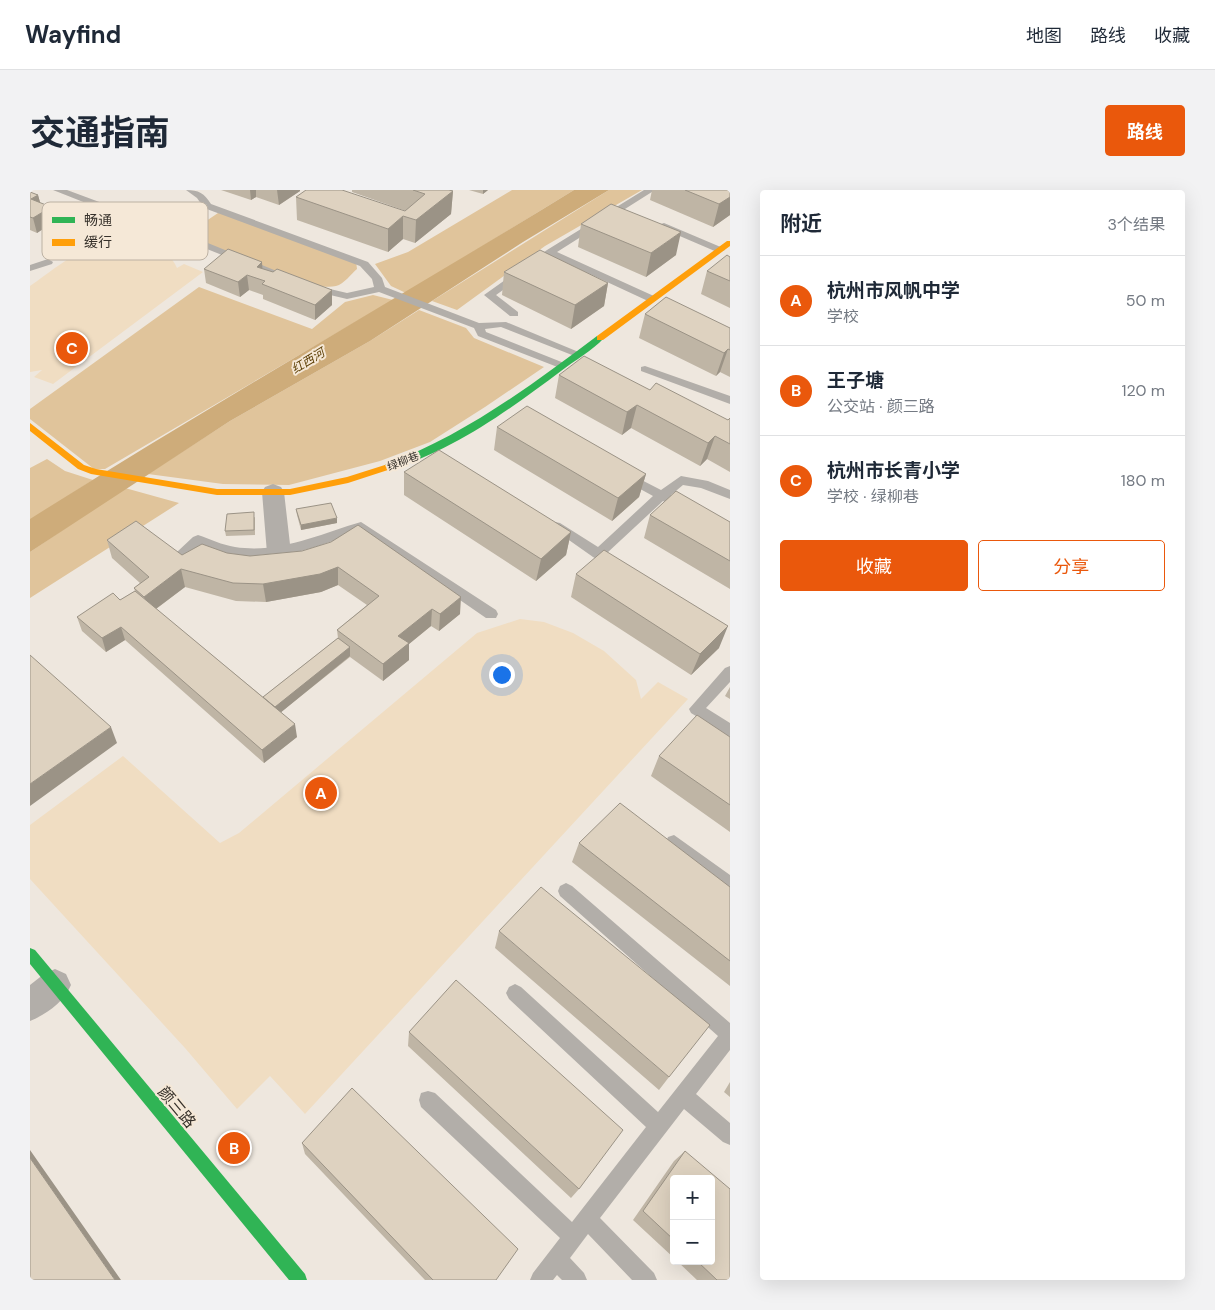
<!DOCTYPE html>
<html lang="zh">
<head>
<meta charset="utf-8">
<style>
	:root { --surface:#fff; --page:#f2f2f3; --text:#1f2937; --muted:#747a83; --line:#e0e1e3; --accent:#ea580c }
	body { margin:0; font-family:"DM Sans","Noto Sans SC",sans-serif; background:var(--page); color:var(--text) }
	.controls { position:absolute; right:15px; bottom:15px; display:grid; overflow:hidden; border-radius:5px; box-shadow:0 5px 20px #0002 }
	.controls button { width:45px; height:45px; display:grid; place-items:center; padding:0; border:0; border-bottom:1px solid var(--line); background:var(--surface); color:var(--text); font:25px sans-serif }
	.you { position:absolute; left:471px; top:484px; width:18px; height:18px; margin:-12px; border:4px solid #fff; border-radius:50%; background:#1a73e8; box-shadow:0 0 0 8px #1a73e833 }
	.badge { display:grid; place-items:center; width:32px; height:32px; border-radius:50%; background:var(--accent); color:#fff; font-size:16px; font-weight:700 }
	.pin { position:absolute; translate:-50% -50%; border:2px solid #fff; box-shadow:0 1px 5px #0006 }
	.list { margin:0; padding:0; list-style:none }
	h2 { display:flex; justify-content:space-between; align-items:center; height:65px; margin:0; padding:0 20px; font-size:21px }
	h2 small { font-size:16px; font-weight:400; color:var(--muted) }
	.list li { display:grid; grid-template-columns:32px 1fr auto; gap:15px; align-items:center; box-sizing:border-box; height:90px; padding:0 20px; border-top:1px solid var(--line) }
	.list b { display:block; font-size:19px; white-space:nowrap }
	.list p { margin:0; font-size:16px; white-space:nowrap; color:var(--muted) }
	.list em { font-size:16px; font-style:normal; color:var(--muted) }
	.actions { display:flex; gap:10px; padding:15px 20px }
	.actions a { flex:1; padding:11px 0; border:1px solid var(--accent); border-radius:5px; text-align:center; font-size:18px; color:var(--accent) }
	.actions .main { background:var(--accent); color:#fff }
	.map { position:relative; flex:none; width:700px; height:1090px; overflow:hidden; border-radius:5px }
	header { display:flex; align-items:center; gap:30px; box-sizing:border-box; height:70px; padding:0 25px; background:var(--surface); border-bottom:1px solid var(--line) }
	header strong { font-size:24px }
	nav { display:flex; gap:28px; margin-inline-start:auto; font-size:18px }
	.intro { display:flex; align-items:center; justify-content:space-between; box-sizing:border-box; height:120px; padding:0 30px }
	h1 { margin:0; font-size:35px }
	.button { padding:12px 22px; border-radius:5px; background:var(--accent); color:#fff; font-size:18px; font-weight:700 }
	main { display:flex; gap:30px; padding:0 30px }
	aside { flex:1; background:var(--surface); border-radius:5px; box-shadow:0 5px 20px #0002 }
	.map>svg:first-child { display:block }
	.green { fill:#f0ddc2 }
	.forest { fill:#e0c49b }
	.water { fill:#ceac7a }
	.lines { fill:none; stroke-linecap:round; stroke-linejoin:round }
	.lane { fill:#b2aea9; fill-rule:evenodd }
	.street { fill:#b2aea9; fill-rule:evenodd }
	.fast { fill:#30b455; fill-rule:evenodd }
	.slow { fill:#ff9f0a; fill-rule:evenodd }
	.wall { fill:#bfb5a5; fill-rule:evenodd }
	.shaded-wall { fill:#9b9386 }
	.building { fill:#ded2c0; stroke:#9b9386 }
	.labels { text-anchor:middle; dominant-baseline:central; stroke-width:4; stroke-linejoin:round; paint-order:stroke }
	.far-street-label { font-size:11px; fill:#36312b; stroke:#f5e8d7 }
	.far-water-label { font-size:12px; font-style:italic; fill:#5e4007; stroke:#f5e8d7 }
	.near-street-label { font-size:16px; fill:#36312b; stroke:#f5e8d7 }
	.key { fill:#f5e8d7; stroke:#bcb1a3; stroke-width:1 }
	.key-label { font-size:14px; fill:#36312b }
</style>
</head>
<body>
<header>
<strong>Wayfind</strong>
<nav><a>地图</a><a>路线</a><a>收藏</a></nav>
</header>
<div class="intro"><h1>交通指南</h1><a class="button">路线</a></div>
<main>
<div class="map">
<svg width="700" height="1090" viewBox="0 0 700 1090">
	<rect width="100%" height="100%" fill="#eee7de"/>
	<!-- green -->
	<path class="green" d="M 89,51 C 113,51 136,54 147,78 L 154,74 L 173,82 L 23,194 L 4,187 L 12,180 L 0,182 L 0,96 C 33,73 48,57 89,51 Z
		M 490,429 L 514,432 L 543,443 L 574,461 L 606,490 L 611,509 L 628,492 L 658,509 L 275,924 L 240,886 L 207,919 L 155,858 L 0,689 L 0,635 L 93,566 L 190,653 L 209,643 L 447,443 Z"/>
	<!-- forest -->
	<path class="forest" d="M 482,0 L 544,0 L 376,103 L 361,96 L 345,74 L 378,62 Z
		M 579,0 L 612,0 L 515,56 L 427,120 L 402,111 Z
		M 191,21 L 326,71 L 327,79 C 321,84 314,94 306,96 C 277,103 186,59 154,46 Z
		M 169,97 L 282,139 L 315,112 L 343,105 L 363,110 L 75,279 L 64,279 L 0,229 L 0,219 Z
		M 389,120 L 436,138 L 444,148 L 514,177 L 455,217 L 400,252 L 350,271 L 259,295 L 193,294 L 118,284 L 200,231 L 340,151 Z
		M 17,269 L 35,281 L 63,290 L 0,330 L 0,278 Z
		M 95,298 L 149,313 L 0,408 L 0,362 Z"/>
	<!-- water -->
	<path class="water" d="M 544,0 L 579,0 L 493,52 L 340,151 L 200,231 L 0,362 L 0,329 C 179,216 363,111 544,0 Z"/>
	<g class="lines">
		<!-- lane -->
		<path class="lane" d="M 23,0 L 37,0 L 72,13 L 83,29 L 93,36 L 117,41 L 146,40 L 266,89 L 257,91 L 142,45 L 117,47 L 87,40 L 77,33 L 66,17 Z
			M 156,0 C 169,0 174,3 181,14 L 338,72 L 352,88 L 355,97 L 449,133 L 476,132 L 551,163 L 550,165 L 542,165 L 471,137 L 455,139 L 456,142 L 534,173 L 536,175 L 530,178 L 448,146 L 444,138 L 349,102 L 317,109 L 279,100 L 279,96 L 283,95 L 317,103 L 344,97 L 342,89 L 330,76 L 174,18 L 167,8 Z
			M 614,0 L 625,0 L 527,62 L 626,107 L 626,111 L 618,111 L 521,66 L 466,105 L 488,122 L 488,126 L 480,126 L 454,105 L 517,60 Z
			M 634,33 L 693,58 L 695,60 L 687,62 L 631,38 L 631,34 Z
			M 18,69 L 23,72 L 22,74 L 0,81 L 0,75 Z
			M 615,176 L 700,206 L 700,214 L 611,181 L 611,177 Z
			M 596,282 L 631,300 L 651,286 L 678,291 L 700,300 L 700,309 L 671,298 L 653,295 L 641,305 L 659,315 L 661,318 L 659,321 L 651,321 L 633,311 L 577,363 L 592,374 L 585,379 L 563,367 L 519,336 L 525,332 L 530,333 L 568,357 L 623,306 L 592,289 L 590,286 L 592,283 Z
			M 331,332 L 466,420 L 468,424 L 466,428 L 456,428 L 330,341 C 272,363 230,378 170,356 L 154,367 L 147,362 L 163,347 L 168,345 C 180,349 192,355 205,357 C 250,364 289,344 331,332 Z
			M 700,476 L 700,492 L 676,518 L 700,533 L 700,547 L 661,523 L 659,519 L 695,478 Z
			M 644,645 L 700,685 L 700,703 L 638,657 L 636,652 L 638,647 Z
			M 536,693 L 542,696 L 700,833 L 700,860 L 666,904 L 700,933 L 700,955 L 693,952 L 654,919 L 570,1028 L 624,1083 L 627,1090 L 602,1090 L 558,1044 L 540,1068 L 554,1083 L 557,1090 L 532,1090 L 527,1085 L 523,1090 L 500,1090 L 503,1083 L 530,1048 L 391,917 L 389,910 L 391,903 L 398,901 L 405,903 L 542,1032 L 616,937 L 479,809 L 476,803 L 479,797 L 485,794 L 491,797 L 628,922 L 688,846 L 530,706 L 528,701 L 530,696 Z"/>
		<!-- street -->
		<path class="street" d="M 243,294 L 251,297 L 254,302 L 261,363 L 257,369 L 249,372 L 241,369 L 237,363 L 232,302 L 235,297 Z
			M 25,779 L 36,784 L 41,795 C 34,812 17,824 0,831 L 0,795 L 14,784 Z"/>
		<!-- fast -->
		<path class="fast" d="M 567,146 L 574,148 C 562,161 545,170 531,181 C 479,220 422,262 358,280 L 353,277 L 355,275 C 435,245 499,197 567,146 Z
			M 0,758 L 5,760 L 275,1084 L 277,1090 L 259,1090 L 0,774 Z"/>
		<!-- slow -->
		<path class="slow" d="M 697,51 L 700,51 L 700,56 L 573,150 L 567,150 L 567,146 Z
			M 0,233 L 54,275 L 66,279 L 187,299 L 260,299 L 317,287 L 358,274 L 363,277 L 361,279 L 318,293 L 260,305 L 187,305 L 61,284 L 48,279 L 0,241 Z"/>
	</g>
	<!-- wall -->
	<path class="wall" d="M 191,0 L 270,0 L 270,1 L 249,15 L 226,7 L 221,10 Z
		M 322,0 L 419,0 L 423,1 L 421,24 L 385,53 L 373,49 L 358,62 L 267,30 L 266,7 L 375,21 L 376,21 L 322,2 Z
		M 439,0 L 458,0 L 453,4 Z
		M 622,0 L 700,0 L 700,25 L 683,37 L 620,10 Z
		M 0,2 L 8,5 L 10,13 L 21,17 L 25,31 L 7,43 L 0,40 Z
		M 551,34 L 646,65 L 616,87 L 548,57 Z
		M 700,67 L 700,118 L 671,104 L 677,81 Z
		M 232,72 L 232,79 L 302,115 L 285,130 L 233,109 L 233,105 L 219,100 L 210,107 L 176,93 L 174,79 Z
		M 474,82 L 578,93 L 574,116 L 541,139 L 472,105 Z
		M 615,124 L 700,138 L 700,187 L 690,182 L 686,186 L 609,148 Z
		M 529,185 L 620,200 L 698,230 L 700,228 L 700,282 L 677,269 L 670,276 L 601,238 L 592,245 L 525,208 Z
		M 467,237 L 616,284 L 609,307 L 582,331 L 464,260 Z
		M 374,282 L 541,342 L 536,365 L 506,391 L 374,305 Z
		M 266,319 L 307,333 L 271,340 L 267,325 Z
		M 620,325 L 700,332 L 700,399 L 614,348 Z
		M 225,327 L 225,345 L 196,346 L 195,341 Z
		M 77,350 L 152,365 L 197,363 L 220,366 L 272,361 L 430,424 L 409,441 L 401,436 L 379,454 L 379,470 L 353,491 L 320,467 L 251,522 L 267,547 L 234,573 L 95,450 L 76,462 L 52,441 L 47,427 L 90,410 L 105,401 L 104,398 L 110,393 L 82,368 ZM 308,395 L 337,415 L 307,440 L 308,448 L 233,507 L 126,419 L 155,397 L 206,411 L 236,412 L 291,402 Z
		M 546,384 L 689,458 L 661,485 L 541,407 Z
		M 700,497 L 700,509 L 695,506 Z
		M 700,547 L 700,642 L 621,586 L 629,566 Z
		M 549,653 L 700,697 L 700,796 L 542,672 Z
		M 469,741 L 639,887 L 629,900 L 465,758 Z
		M 379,842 L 549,999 L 541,1008 L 378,856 Z
		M 700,892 L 700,907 L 694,902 Z
		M 272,953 L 466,1090 L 395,1090 L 275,964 Z
		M 655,961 L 700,1090 L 667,1090 L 647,1071 L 681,1071 L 644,989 L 644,1068 L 603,1030 L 644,971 Z"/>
	<!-- shaded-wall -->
	<path class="shaded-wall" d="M 220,0 L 226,0 L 226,7 L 221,10 Z
		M 247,0 L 270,0 L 270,1 L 249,15 Z
		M 453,0 L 458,0 L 453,4 Z
		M 423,1 L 421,24 L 385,53 L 386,30 Z
		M 8,5 L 12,19 L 1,9 Z
		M 700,7 L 700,25 L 683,37 L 689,14 Z
		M 21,17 L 25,31 L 7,43 L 3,28 Z
		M 373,26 L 373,49 L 358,62 L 358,39 Z
		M 651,42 L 646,65 L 616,87 L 621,63 Z
		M 232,72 L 233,87 L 227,77 Z
		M 217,85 L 219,100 L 210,107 L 208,92 Z
		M 578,93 L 574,116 L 541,139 L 545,115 Z
		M 302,100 L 302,115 L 285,130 L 285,115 Z
		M 698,159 L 690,182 L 686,186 L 694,163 Z
		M 607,215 L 601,238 L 592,245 L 597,222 Z
		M 685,246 L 677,269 L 670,276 L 678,253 Z
		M 616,284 L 609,307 L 582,331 L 588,308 Z
		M 307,328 L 307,333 L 271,340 L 271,335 Z
		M 541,342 L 536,365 L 506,391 L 511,369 Z
		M 308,377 L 308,395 L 291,402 L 236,412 L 233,394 Z
		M 151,379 L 155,397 L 119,424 L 114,407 Z
		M 431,407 L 430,424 L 409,441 L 410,424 Z
		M 402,419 L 401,436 L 379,454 L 379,470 L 353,491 L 353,474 L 368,446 Z
		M 698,436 L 689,458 L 661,485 L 670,464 Z
		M 91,437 L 95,450 L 76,462 L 72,448 Z
		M 320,457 L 320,466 L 244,528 L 242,519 Z
		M 265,534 L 267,547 L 234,573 L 232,560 Z
		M 81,537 L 87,553 L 0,616 L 0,594 Z
		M 0,960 L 91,1090 L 85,1090 L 0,968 Z"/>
	<!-- building -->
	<path class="building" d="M 276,0 L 312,0 L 375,21 L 395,4 L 383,0 L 419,0 L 423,1 L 386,30 L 373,26 L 358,39 L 266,7 Z
		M 655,0 L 700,0 L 700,7 L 689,14 Z
		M 0,2 L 8,5 L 1,9 L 21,17 L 3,28 L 0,27 Z
		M 581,14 L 651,42 L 621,63 L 551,34 Z
		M 198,59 L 232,72 L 227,77 L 243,82 L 247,79 L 302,100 L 285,115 L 232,94 L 235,91 L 217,85 L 208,92 L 174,79 Z
		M 510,60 L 578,93 L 545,115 L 474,82 Z
		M 697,65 L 700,67 L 700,91 L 677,81 Z
		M 636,107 L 700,138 L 700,160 L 698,159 L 694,163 L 615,124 Z
		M 554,166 L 620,200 L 626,193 L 698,230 L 700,228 L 700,254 L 685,246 L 678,253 L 607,215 L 597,222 L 529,185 Z
		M 497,216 L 616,284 L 588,308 L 467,237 Z
		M 409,260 L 541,342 L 511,369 L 374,282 Z
		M 646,301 L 700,332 L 700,371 L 620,325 Z
		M 301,313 L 307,328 L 271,335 L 266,319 Z
		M 224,322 L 224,340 L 195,341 L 197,324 Z
		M 106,331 L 152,365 L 172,354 L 197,363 L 220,366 L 272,361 L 301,352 L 328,335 L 431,407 L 410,424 L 402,419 L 368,446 L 379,453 L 353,474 L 307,440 L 349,406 L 308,377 L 290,384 L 233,394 L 203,393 L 151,379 L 114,407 L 104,398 L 119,387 L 77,350 Z
		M 574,360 L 698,436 L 670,464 L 546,384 Z
		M 105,401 L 265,534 L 232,560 L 91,437 L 72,448 L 47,427 L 83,403 L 90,410 Z
		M 308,448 L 320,457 L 245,517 L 233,507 Z
		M 0,465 L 81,537 L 0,594 Z
		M 667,525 L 700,547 L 700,615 L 629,566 Z
		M 590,613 L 700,697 L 700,771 L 549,653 Z
		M 511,697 L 680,835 L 639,887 L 469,741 Z
		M 426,790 L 593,940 L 549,999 L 379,842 Z
		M 322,898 L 488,1059 L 466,1090 L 403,1090 L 272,953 Z
		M 655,961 L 700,999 L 700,1090 L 687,1090 L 667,1071 L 681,1071 L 681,989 L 644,989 L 644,1050 L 613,1021 Z
		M 0,968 L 85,1090 L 0,1090 Z"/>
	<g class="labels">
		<!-- far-street labels -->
		<g class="far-street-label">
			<text transform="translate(373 271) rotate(-21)">绿柳巷</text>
		</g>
		<!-- far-water labels -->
		<g class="far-water-label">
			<text transform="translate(278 171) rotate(-31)">红西河</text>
		</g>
		<!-- near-street labels -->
		<g class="near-street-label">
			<text transform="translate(147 917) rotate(50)">颜三路</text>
		</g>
	</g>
	<!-- legend -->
	<rect x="12" y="12" width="166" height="58" rx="8" class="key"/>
	<rect x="22" y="27" width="23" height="6" fill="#30b455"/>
	<rect x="22" y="49" width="23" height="7" fill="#ff9f0a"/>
	<g class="key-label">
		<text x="54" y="35">畅通</text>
		<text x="54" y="57">缓行</text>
	</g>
</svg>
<div class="controls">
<button>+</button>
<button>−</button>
</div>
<div class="you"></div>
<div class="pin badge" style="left:291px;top:603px">A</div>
<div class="pin badge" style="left:204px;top:958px">B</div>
<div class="pin badge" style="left:42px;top:158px">C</div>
</div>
<aside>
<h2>附近<small>3个结果</small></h2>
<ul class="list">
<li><span class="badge">A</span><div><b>杭州市风帆中学</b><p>学校</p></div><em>50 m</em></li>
<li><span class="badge">B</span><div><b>王子塘</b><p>公交站 · 颜三路</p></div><em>120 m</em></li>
<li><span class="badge">C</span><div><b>杭州市长青小学</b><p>学校 · 绿柳巷</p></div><em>180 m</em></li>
</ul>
<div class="actions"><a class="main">收藏</a><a>分享</a></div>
</aside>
</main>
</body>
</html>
